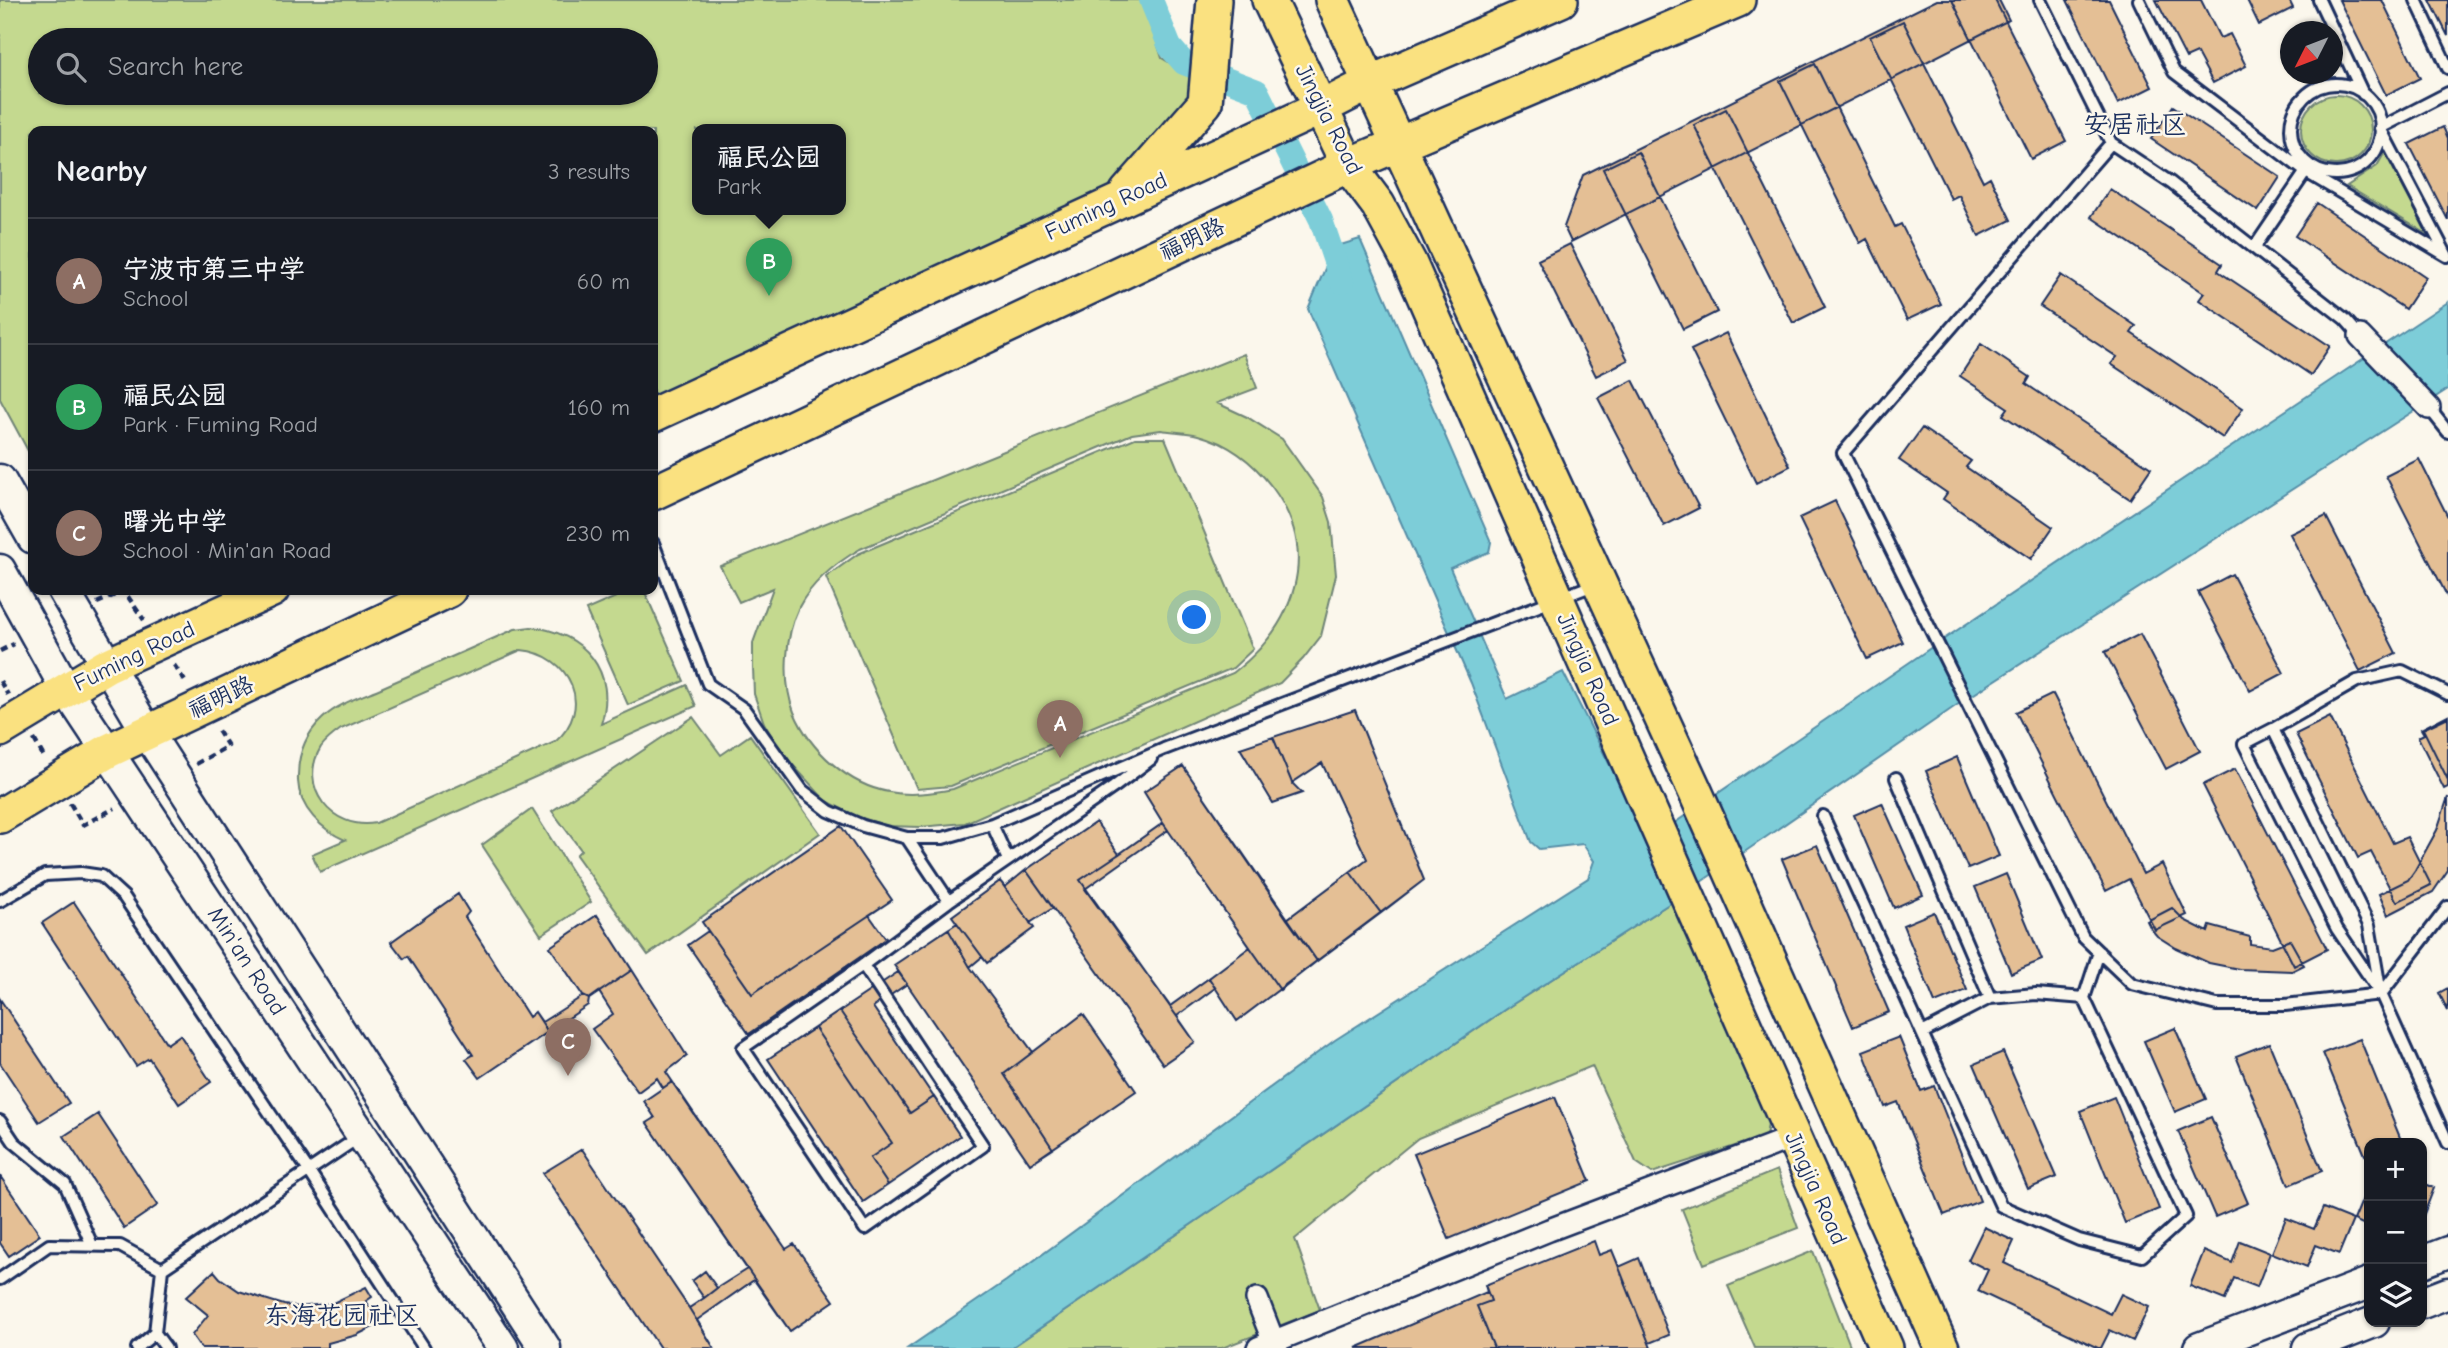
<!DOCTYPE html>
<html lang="en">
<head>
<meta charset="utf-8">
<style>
	:root { --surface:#171b24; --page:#242831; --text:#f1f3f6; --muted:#9ea1a6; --line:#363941; --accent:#db2777 }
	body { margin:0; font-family:"Comic Neue","LXGW WenKai TC",sans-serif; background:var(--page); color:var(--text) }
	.controls { position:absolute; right:21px; bottom:21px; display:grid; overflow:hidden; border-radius:14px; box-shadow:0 2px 5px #0004 }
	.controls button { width:63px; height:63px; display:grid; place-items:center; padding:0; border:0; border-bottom:2px solid var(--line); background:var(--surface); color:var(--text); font:35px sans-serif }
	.compass { position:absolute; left:2280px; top:21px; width:63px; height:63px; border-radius:50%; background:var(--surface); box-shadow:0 2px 5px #0004; rotate:228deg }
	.you { position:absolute; left:1195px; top:618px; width:24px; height:24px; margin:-18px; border:5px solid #fff; border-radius:50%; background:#1a73e8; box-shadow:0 0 0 10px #1a73e833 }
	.badge { display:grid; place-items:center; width:46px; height:46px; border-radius:50%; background:var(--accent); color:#fff; font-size:23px; font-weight:700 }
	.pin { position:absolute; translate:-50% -58px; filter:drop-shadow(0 2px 4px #0008) }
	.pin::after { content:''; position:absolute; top:37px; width:24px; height:21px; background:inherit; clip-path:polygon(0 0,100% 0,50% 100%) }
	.popup { position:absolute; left:692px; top:124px; width:154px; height:91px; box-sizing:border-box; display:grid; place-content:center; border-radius:14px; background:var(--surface); filter:drop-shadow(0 2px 5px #0005); font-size:23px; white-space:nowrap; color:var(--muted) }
	.popup b { font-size:26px; color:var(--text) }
	.popup::after { content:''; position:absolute; left:50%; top:100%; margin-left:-14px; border:14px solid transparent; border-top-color:var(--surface) }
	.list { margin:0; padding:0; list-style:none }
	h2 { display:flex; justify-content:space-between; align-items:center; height:91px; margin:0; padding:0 28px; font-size:30px }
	h2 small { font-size:23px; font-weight:400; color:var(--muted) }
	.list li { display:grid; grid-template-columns:46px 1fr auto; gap:21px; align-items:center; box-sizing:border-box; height:126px; padding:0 28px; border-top:2px solid var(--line) }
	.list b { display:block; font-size:26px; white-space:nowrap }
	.list p { margin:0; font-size:23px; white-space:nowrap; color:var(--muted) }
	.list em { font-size:23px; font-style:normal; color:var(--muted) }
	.icon { flex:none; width:38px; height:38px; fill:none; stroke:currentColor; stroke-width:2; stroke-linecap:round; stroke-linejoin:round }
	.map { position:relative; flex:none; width:2448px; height:1348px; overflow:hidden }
	.search { position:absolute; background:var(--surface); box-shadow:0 2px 5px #0004; left:28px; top:28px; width:630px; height:77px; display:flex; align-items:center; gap:18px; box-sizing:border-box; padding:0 24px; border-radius:38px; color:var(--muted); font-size:26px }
	.panel { position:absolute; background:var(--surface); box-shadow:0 2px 5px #0004; left:28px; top:126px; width:630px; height:469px; border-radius:14px }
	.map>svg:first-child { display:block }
	.green { fill:#c4d98f; stroke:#708476; stroke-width:2; fill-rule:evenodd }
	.water { fill:#7dcdd8; stroke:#568ea7; stroke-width:2 }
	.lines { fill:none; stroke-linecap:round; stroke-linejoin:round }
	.canal { stroke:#7dcdd8; stroke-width:24 }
	.building { fill:#e4bf95; stroke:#1b2f5e; stroke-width:2 }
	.service-casing { stroke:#1b2f5e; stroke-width:16 }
	.minor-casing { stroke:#1b2f5e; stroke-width:26 }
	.secondary-casing { stroke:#1b2f5e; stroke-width:35 }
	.primary-casing { stroke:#1b2f5e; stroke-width:38 }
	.path { stroke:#1b2f5e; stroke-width:4.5; stroke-dasharray:7 5; stroke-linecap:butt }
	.service { stroke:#fbf7ec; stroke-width:10 }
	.minor { stroke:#fbf7ec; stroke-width:21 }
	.secondary { stroke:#fbf7ec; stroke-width:30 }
	.primary { stroke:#fae180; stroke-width:33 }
	.labels { text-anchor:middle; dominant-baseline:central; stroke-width:5; stroke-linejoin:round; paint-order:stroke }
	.street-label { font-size:23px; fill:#1b2f5e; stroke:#fbf7ec }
	.quarter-label { font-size:26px; fill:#1b2f5e; stroke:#fbf7ec }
</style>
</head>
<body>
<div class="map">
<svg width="2448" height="1348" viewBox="0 0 2448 1348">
	<rect width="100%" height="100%" fill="#fbf7ec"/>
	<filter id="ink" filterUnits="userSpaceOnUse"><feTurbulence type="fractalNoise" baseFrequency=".0143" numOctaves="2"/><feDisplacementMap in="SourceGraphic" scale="14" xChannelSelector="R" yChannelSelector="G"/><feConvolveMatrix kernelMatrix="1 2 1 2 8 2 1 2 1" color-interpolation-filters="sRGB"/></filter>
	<g filter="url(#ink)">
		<!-- green -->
		<path class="green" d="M 0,0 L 1140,0 L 1147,12 L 1162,58 L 1204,84 L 1117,196 L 653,396 L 653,131 L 33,131 L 33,460 L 0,399 ZM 40,40 L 646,40 L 646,93 L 40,93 ZM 697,130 L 841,130 L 841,210 L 697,210 Z
			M2301 130a35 35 0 1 1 70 0a35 35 0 1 1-70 0Z
			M 2386,150 L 2427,234 L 2347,186 L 2377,166 Z
			M 1244,354 L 1257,388 L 1217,403 L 1247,417 L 1282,439 L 1323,497 L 1331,522 L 1336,575 L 1321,636 L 1303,659 L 1280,683 L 965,823 L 920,827 L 887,826 L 853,815 L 825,800 L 781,752 L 764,723 L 754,694 L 753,667 L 753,643 L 773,588 L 739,602 L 720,566 ZM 1161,430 C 1173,432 1186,432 1198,435 C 1228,443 1253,462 1272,487 C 1322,554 1294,626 1233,673 L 953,789 C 931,793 911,796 889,792 C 848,785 810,750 794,712 C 782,682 785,636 799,607 C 812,582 836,563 860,549 L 1132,434 Z
			M 1135,438 L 1165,438 L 1253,649 L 1233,668 L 951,786 L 917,789 L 826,577 L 858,554 Z
			M 632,590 L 644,590 L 684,681 L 628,705 L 586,610 Z
			M 531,627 C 584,632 618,672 601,724 L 687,685 L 696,706 L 320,872 L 312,854 L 345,840 C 322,830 299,808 298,781 C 297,756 304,736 322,719 C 338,703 363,696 383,687 C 427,668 471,648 515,629 ZM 521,650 C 570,654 595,708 555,742 L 376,823 C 332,831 297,787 321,747 C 326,740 334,734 341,729 Z
			M 693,717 L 721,755 L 750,735 L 820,833 L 648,955 L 576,855 L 581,850 L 552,811 Z
			M 532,809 L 591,902 L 541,935 L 482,845 Z
			M 1675,900 L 1771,1104 L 1766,1136 L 1652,1173 L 1636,1162 L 1592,1066 L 1418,1138 L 1295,1239 L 1320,1310 L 1222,1348 L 1011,1348 L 1510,1006 Z
			M 1777,1170 L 1798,1228 L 1704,1264 L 1682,1209 Z
			M 1813,1251 L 1851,1348 L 1755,1348 L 1728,1286 Z"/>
		<!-- water -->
		<path class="water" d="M 1360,239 L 1491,542 L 1489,552 L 1450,568 L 1507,699 L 1563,672 L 1648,841 L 1929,649 L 2448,302 L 2448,389 L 1957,705 L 1675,900 L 1510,1006 L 1011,1348 L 908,1348 L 1006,1281 L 1335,1040 L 1588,878 L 1594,861 L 1583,844 L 1539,849 L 1531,842 L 1471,683 L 1308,309 L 1334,247 Z"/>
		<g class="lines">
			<!-- canal -->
			<path class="canal" d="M 1151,0 L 1170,47 L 1184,63 L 1257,91 L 1321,220 L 1342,282"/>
		</g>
		<!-- building -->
		<path class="building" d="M 1937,0 L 1999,0 L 2009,20 L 1571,242 L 1564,227 L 1583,175 Z
			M 1952,0 L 1995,0 L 2066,141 L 2031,159 Z
			M 2067,0 L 2109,0 L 2152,87 L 2118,104 Z
			M 2156,0 L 2201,0 L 2220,38 L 2230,34 L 2246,66 L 2213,83 L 2197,53 L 2186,58 Z
			M 2247,0 L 2289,0 L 2293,8 L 2259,25 Z
			M 2339,0 L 2382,0 L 2420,78 L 2386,95 Z
			M 2430,0 L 2448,0 L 2448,36 Z
			M 1903,21 L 1983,181 L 1990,177 L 2011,220 L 1979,236 L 1959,195 L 1951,199 L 1870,37 Z
			M 1815,64 L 1895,227 L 1901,224 L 1941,304 L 1907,320 L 1867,239 L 1860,243 L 1780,81 Z
			M 2173,106 L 2280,177 L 2258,211 L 2151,139 Z
			M 1726,109 L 1825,307 L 1793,323 L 1694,125 Z
			M 2443,127 L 2448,138 L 2448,220 L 2409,144 Z
			M 1638,152 L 1717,312 L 1683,329 L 1603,169 Z
			M 2110,189 L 2222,264 L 2218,271 L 2330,346 L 2311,375 L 2199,300 L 2204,293 L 2091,217 Z
			M 2317,203 L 2426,277 L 2405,309 L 2295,236 Z
			M 1570,244 L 1628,360 L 1596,376 L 1538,260 Z
			M 2061,275 L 2136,326 L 2131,333 L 2243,408 L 2223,438 L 2111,364 L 2117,357 L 2040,306 Z
			M 1726,333 L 1790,466 L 1756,483 L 1691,350 Z
			M 1981,344 L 2030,377 L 2026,384 L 2151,468 L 2130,499 L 2003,415 L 2008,408 L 1960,376 Z
			M 1633,380 L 1699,508 L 1664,526 L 1598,398 Z
			M 1922,428 L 1971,461 L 1966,467 L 2053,527 L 2031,559 L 1943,499 L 1947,493 L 1899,460 Z
			M 2419,459 L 2448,517 L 2448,598 L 2386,476 Z
			M 1835,501 L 1903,642 L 1867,659 L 1799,518 Z
			M 2326,516 L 2396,653 L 2360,671 L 2290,534 Z
			M 2232,574 L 2284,673 L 2250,691 L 2198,592 Z
			M 2140,634 L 2200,751 L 2166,769 L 2105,652 Z
			M 2053,694 L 2143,874 L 2162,864 L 2187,915 L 2155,930 L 2129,879 L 2106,891 L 2016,712 Z
			M 1355,710 L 1424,880 L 1237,1021 L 1209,978 L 1250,947 L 1163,823 L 1144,792 L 1183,766 L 1287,919 L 1367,859 L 1322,763 L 1292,783 L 1302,793 L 1273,803 L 1240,748 Z
			M 1355,710 L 1424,880 L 1381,913 L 1350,872 L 1367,859 L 1322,763 L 1292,783 L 1273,737 Z
			M 2448,715 L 2448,787 L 2444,789 L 2418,737 L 2424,734 L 2421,729 Z
			M 2330,717 L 2393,843 L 2407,837 L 2431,885 L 2397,902 L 2371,852 L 2358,858 L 2296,734 Z
			M 2448,717 L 2448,780 L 2423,729 Z
			M 1957,757 L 1999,856 L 1968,869 L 1926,771 Z
			M 1183,766 L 1317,961 L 1280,990 L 1163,823 L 1144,792 Z
			M 2235,769 L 2327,949 L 2294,966 L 2203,785 Z
			M 2448,797 L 2448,870 L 2433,892 L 2388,915 L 2379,894 L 2408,880 L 2415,870 L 2437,830 Z
			M 1882,803 L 1923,895 L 1894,908 L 1854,815 Z
			M 1096,822 L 1119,854 L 1163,823 L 1168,830 L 1085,889 L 1170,1006 L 1209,978 L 1215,988 L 1177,1016 L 1195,1042 L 1163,1064 L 1026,870 Z
			M 1096,822 L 1119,854 L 1080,880 L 1195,1042 L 1163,1064 L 1026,870 Z
			M 841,826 L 892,900 L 869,915 L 886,939 L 749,1034 L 688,945 L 708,931 L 702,922 Z
			M 841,826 L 892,900 L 752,994 L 702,922 Z
			M 1817,845 L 1889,1012 L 1853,1027 L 1782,859 Z
			M 1026,870 L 1053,908 L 1030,923 L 1034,928 L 987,963 L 982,957 L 970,967 L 1033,1052 L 1083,1014 L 1136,1091 L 1030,1164 L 894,965 L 957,923 L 952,916 L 1000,881 L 1005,887 Z
			M 1350,872 L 1381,913 L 1317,961 L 1287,919 Z
			M 2006,874 L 2042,960 L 2011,973 L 1975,887 Z
			M 1000,881 L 1034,928 L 987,963 L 952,916 Z
			M 458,894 L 469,912 L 465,917 L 529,1017 L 535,1012 L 542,1022 L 583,996 L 550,947 L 597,915 L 687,1056 L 666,1072 L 786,1249 L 794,1244 L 834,1301 L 790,1331 L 754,1280 L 697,1320 L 714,1348 L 660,1348 L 543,1173 L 582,1149 L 689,1308 L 704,1298 L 692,1281 L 705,1271 L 717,1288 L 747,1269 L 647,1123 L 655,1118 L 644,1101 L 663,1088 L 657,1078 L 638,1092 L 592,1029 L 613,1014 L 599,992 L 589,999 L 588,1005 L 480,1078 L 466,1059 L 473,1055 L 408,956 L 404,959 L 391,942 Z
			M 458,894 L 469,912 L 465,917 L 529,1017 L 535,1012 L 548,1032 L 480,1078 L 466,1059 L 473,1055 L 408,956 L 404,959 L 391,942 Z
			M 74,902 L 167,1044 L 180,1035 L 211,1082 L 179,1104 L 149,1058 L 136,1066 L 42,923 Z
			M 2172,908 L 2184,920 L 2208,932 L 2210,926 L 2250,937 L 2250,944 L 2272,947 L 2290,940 L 2304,965 L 2292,971 L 2266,970 L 2239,969 L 2209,963 L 2176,948 L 2157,936 L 2151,929 L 2147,921 Z
			M 1934,912 L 1967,990 L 1935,1003 L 1903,925 Z
			M 597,915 L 632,970 L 589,999 L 583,996 L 550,947 Z
			M 948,929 L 970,967 L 1033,1052 L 1004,1074 L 1053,1149 L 1030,1164 L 894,965 Z
			M 898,972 L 907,984 L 873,1007 L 960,1136 L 863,1202 L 768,1059 Z
			M 2448,988 L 2448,1011 L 2439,993 Z
			M 0,999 L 69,1103 L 39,1122 L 0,1063 Z
			M 840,1011 L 910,1113 L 934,1097 L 960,1136 L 863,1202 L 768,1059 Z
			M 815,1028 L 892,1143 L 870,1158 L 888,1185 L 863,1202 L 768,1059 Z
			M 2175,1028 L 2206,1099 L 2175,1112 L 2144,1041 Z
			M 1899,1037 L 1921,1091 L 1934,1086 L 1980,1201 L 1944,1215 L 1898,1102 L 1885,1107 L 1863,1051 Z
			M 2360,1039 L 2401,1140 L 2394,1143 L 2369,1143 L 2369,1153 L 2365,1155 L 2323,1053 Z
			M 2269,1043 L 2322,1171 L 2289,1185 L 2236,1056 Z
			M 2003,1052 L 2057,1177 L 2028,1189 L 1974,1064 Z
			M 672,1082 L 786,1249 L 794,1244 L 834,1301 L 790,1331 L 647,1123 L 655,1118 L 644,1101 Z
			M 1555,1097 L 1590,1181 L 1449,1239 L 1414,1154 Z
			M 2114,1097 L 2159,1209 L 2125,1223 L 2080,1111 Z
			M 98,1114 L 158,1205 L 124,1228 L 64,1136 Z
			M 2211,1117 L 2248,1203 L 2215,1217 L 2178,1131 Z
			M 582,1149 L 689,1308 L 714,1348 L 660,1348 L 543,1173 Z
			M 0,1176 L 40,1235 L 9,1256 L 0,1243 Z
			M 2422,1183 L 2434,1188 L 2422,1219 Z
			M 2368,1186 L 2369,1186 L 2369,1227 L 2354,1220 Z
			M 2323,1208 L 2353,1220 L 2339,1254 L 2316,1245 L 2307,1267 L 2272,1253 L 2286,1218 L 2314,1229 Z
			M 1984,1227 L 2014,1241 L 2004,1263 L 2111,1314 L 2121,1294 L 2149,1307 L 2133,1341 L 2110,1330 L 2101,1348 L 2098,1348 L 1978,1291 L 1988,1270 L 1968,1260 Z
			M 1594,1241 L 1599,1255 L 1612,1250 L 1651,1348 L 1494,1348 L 1477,1306 L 1491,1301 L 1485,1285 Z
			M 1594,1241 L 1599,1255 L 1612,1250 L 1619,1267 L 1639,1258 L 1669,1335 L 1649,1343 L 1651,1348 L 1356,1348 L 1487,1292 L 1485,1285 Z
			M 2240,1241 L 2270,1253 L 2257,1287 L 2234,1278 L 2225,1300 L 2190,1286 L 2204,1251 L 2232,1263 Z
			M 214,1271 L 220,1278 L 239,1291 L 284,1305 L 299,1307 L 333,1303 L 366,1287 L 372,1297 L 366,1301 L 381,1323 L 357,1335 L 328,1343 L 328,1348 L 201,1348 L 192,1335 L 208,1315 L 186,1297 Z
			M 705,1271 L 717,1288 L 704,1298 L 692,1281 Z"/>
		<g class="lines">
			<!-- service casing -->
			<g class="service-casing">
				<path id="service" d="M 2040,0 L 2111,143
					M 2139,0 L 2174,72 L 2306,172 L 2447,256
					M 2319,0 L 2363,94
					M 2416,0 L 2448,68
					M2291 129a45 45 0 1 1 90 0a45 45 0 1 1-90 0Z
					M 2254,248 L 2309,167
					M 2447,256 L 2380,128 L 2448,93
					M 2360,336 L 2345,319 L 2171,183 L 2111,143 L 1843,453 L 2083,937 L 2132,984 L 2217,1005 L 2285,1005 L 2381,994
					M 2429,408 L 2448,432
					M 653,543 L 708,684 L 744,709 L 802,790 L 829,811 L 863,826 L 907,838 L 943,838 L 992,824 L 1164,749 L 1596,584
					M 2273,729 L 2369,925 L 2381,994 L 2337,929 L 2244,744 Z
					M 2273,729 L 2357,681 L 2402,671 L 2448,694
					M 1896,778 L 1990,998
					M 1823,816 L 2001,1206 L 2079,1240 L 2142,1256 L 2186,1216 L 2084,998 L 2099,952
					M 992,824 L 1008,860
					M 907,838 L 949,901
					M 0,901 L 45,875 L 81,873 L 101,876 L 124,897 L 309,1171 L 424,1348
					M 2448,907 L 2381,994 L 2448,1143
					M 863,965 L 983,1146 L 865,1229 L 743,1048 L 863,965 L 949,901 L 1114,787 L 1151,759
					M 1922,1033 L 1990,998 L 2036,994 L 2084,998
					M 0,1121 L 14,1142 L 65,1184 L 92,1245
					M 0,1279 L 49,1245 L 120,1246 L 162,1269
					M 155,1333 L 166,1348
					M 137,1348 L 155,1333 L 162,1269 L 359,1137"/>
			</g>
			<!-- minor casing -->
			<g class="minor-casing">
				<path id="minor" d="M 2360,336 L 2429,408
					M 1257,1299 L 1276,1348
					M 1258,1348 L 1549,1230 L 1794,1137"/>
			</g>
			<!-- secondary casing -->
			<g class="secondary-casing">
				<path id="secondary" d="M 0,480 L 33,538
					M 0,570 L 66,689 L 503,1348
					M 63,590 L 147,732 L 545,1348
					M 2422,1262 L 2448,1252
					M 2422,1303 L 2448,1293
					M 2199,1348 L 2369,1283
					M 2308,1348 L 2374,1322"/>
			</g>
			<!-- primary casing -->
			<g class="primary-casing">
				<path id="primary" d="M 1269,0 L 1348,165 L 1378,205 L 1409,262 L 1886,1348
					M 1332,0 L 1695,791 L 1942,1348
					M 1127,192 L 1205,103 L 1214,0
					M 653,415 L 1321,108 L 1370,83 L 1561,0
					M 653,493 L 1347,166 L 1738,0
					M 0,730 L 106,666 L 272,590
					M 0,816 L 108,751 L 449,590"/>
			</g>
			<!-- path -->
			<path class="path" d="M 97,603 L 124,591 L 144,620
				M 0,651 L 14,644
				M 174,665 L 187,684
				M 0,681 L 8,695
				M 34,739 L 45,759
				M 196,764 L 228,746 L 217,729
				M 70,803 L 83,825 L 115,808"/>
			<!-- service -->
			<use href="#service" class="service"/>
			<!-- minor -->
			<use href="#minor" class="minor"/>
			<!-- secondary -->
			<use href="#secondary" class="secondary"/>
			<!-- primary -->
			<use href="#primary" class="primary"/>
		</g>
	</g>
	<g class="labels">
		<!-- street labels -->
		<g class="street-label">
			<text transform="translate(1329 119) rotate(63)">Jingjia Road</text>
			<text transform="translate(1106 206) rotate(-25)">Fuming Road</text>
			<text transform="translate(1192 239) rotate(-25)">福明路</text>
			<text transform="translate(134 656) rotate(-26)">Fuming Road</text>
			<text transform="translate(1588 669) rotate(66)">Jingjia Road</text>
			<text transform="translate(221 697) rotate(-25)">福明路</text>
			<text transform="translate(247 961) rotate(57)">Min'an Road</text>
			<text transform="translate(1816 1188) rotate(66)">Jingjia Road</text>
		</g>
		<!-- quarter labels -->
		<g class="quarter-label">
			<text x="2135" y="125">安居社区</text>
			<text x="342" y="1316">东海花园社区</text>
		</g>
	</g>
</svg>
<div class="controls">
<button>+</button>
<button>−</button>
<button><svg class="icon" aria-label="layers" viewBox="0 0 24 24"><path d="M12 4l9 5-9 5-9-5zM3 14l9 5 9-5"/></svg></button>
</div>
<svg class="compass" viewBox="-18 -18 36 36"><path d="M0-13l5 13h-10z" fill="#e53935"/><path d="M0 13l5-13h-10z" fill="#9ea1a6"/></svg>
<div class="you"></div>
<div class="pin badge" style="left:1060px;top:758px;background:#8d6e63">A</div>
<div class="pin badge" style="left:769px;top:296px;background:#2e9e5b">B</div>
<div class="popup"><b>福民公园</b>Park</div>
<div class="pin badge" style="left:568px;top:1076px;background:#8d6e63">C</div>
<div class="search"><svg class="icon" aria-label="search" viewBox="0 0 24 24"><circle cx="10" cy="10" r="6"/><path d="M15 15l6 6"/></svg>Search here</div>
<section class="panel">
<h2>Nearby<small>3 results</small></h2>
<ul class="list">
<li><span class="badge" style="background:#8d6e63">A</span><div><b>宁波市第三中学</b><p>School</p></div><em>60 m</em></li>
<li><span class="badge" style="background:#2e9e5b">B</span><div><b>福民公园</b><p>Park · Fuming Road</p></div><em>160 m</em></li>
<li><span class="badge" style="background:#8d6e63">C</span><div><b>曙光中学</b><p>School · Min'an Road</p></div><em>230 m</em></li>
</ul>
</section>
</div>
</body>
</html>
